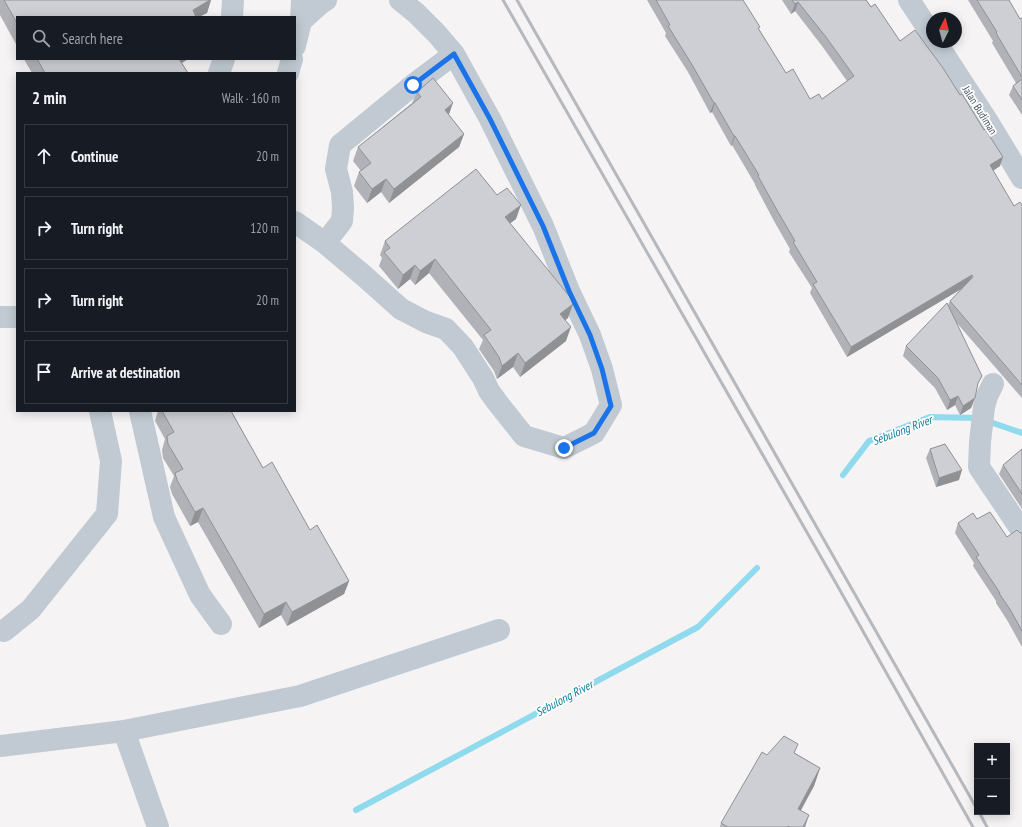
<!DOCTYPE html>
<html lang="en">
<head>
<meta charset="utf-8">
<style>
	:root { --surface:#171b24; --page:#20242c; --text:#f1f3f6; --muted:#9ea1a6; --line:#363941 }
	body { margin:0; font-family:"PT Sans Narrow",sans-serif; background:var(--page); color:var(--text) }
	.controls { position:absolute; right:12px; bottom:12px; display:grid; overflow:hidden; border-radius:0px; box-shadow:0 2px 10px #0003 }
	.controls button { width:36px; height:36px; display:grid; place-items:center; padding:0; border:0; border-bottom:1px solid var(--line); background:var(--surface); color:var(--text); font:20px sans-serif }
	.compass { position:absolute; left:926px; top:12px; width:36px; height:36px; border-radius:50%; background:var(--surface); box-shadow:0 2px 10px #0003; rotate:6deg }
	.stop { position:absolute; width:12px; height:12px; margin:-9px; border:3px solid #1a73e8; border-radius:50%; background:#fff }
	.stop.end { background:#1a73e8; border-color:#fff; box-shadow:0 1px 4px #0008 }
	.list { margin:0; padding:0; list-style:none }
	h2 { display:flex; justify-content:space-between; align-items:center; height:52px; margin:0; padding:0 16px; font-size:17px }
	h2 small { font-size:13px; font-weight:400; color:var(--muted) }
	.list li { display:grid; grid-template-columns:26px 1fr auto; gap:12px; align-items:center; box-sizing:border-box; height:64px; margin:0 8px 8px; padding:0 8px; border:1px solid var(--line); border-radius:0px }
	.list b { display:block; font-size:15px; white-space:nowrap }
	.list em { font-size:13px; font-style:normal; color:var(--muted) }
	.icon { flex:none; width:22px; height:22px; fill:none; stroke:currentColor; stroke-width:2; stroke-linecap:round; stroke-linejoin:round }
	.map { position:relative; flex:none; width:1022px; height:827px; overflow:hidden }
	.search { position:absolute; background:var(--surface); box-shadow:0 2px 10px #0003; left:16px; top:16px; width:280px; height:44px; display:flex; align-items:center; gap:10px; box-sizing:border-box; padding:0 14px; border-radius:0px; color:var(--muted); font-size:15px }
	.panel { position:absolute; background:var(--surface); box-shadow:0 2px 10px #0003; left:16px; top:72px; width:280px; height:340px; border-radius:0px }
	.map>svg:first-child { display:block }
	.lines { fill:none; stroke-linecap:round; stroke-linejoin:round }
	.stream { stroke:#90daee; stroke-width:6 }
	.minor { stroke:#c1cad2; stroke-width:22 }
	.rail { stroke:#b5b8bd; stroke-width:3 }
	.wall { fill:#b0b2b7 }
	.shaded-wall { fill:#909195 }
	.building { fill:#cdcfd5; stroke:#909195 }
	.route { stroke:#1a73e8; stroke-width:5 }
	.labels { text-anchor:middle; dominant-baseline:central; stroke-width:3.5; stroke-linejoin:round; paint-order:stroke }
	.street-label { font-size:11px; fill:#4a5661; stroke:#fff }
	.water-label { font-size:12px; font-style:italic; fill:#0c7c9b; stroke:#fff }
</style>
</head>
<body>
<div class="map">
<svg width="1022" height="827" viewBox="0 0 1022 827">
	<rect width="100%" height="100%" fill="#f5f3f3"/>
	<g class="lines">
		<!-- stream -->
		<path class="stream" d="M 987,421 L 1022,433
			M 843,475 L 869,441 L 930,417 L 978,418
			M 356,810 L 698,627 L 757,568"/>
		<!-- minor -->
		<path class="minor" d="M 909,0 L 932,35
			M 232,17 L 233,0
			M 301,21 L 321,3 L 326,0
			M 936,42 L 988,122 L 1022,178
			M 295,46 L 301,21 L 302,0
			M 219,73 L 224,59
			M 288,73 L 292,59
			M 295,222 L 325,243 L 363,275 L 401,309 L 426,322 L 446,329 L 463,347 L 483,378 L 489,391 L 497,402 L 524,436 L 564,448 L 594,433 L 611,405 L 602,369 L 590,335 L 569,291 L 543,226 L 490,119 L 454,54 L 437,34 L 416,13 L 400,0
			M 325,243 L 342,221 L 343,208 L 342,192 L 336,169 L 340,145 L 413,85 L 454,54
			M 0,317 L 17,317
			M 993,384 L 987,396 L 984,407 L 980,442 L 979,467 L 1022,531
			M 140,411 L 164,517 L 200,595 L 221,624
			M 4,631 L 31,609 L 107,514 L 111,461 L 100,411
			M 124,731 L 158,827
			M 0,746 L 124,731 L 300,696 L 499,630"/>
		<!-- rail -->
		<path class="rail" d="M 503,0 L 837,585 L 973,827
			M 517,0 L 977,809
			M 979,812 L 987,827"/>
	</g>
	<!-- wall -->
	<path class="wall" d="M 0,0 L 211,0 L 207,13 L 199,17 L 17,17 L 17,46 L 0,15 Z
		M 647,0 L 743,0 L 759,29 L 786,73 L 810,99 L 822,99 L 847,81 L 822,46 L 795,11 L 791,14 L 782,0 L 866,0 L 900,41 L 1000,166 L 993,171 L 1014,206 L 1022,205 L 1022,398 L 956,322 L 977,387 L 975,398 L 971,408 L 960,415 L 955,405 L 947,410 L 935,388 L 903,356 L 906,346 L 948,305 L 950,301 L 961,289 L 847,357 L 810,293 L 812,288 L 789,252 L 790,249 L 774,221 L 755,185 L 755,184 L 732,145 L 731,146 L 712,112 L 710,113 L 688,72 L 665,36 L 666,33 Z
		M 968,0 L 1009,0 L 1020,19 L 1022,18 L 1022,115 L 1009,95 L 1013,86 L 1016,83 L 992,43 L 993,41 Z
		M 24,59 L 188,59 L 182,63 L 188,73 L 32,73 Z
		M 417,92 L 449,115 L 464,134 L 459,147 L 389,203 L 381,192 L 367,203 L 354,186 L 359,172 L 361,171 L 353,161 L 358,147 L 412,103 Z
		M 516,219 L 510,223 L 568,318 L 565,320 L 566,341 L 520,377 L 513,367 L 497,379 L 494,371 L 479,349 L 483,340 L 429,273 L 415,285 L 410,279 L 398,289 L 379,266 L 382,258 L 380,255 L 385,241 Z
		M 158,411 L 231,411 L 263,468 L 349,581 L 344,594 L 287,626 L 281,615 L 259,628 L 198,522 L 190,526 L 172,494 L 170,487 L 174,476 L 163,458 L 162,450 L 165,439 L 155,421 Z
		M 930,449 L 959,480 L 936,487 L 926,458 Z
		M 1022,449 L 1022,509 L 999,474 L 1003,465 Z
		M 977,519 L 1007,537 L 1020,533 L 1022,533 L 1022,647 L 1007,620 L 996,603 L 996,601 L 973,566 L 974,563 L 955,533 L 958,523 Z
		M 795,753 L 820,768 L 814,786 L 800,810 L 805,827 L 720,827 L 721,823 L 767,755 Z"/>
	<!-- shaded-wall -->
	<path class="shaded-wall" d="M 210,0 L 211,0 L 207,13 L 199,17 L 190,17 L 193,10 Z
		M 798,2 L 795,11 L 791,14 L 795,4 Z
		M 175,59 L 188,59 L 172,69 Z
		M 453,103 L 448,117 L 445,110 Z
		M 714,103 L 715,103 L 712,112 L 710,113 Z
		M 464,134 L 459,147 L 389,203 L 394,189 Z
		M 734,136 L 735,136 L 732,145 L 731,146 Z
		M 1003,157 L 1000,166 L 986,175 L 990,165 Z
		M 386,179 L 381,192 L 367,203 L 372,189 Z
		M 521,205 L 516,219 L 500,231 L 505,217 Z
		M 435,259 L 429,273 L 415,285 L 420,271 Z
		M 415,265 L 410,279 L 398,289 L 403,275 Z
		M 972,275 L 968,285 L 847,357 L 851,347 Z
		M 573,304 L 568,318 L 555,328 L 560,314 Z
		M 571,327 L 566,341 L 520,377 L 525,363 Z
		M 518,353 L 513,367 L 497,379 L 502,366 Z
		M 958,396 L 955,405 L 947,410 L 950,400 Z
		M 975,398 L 971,408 L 960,415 L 963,406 Z
		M 962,470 L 959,480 L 936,487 L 939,478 Z
		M 203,508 L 198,522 L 190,526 L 195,512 Z
		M 349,581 L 344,594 L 287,626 L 292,612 Z
		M 286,602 L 281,615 L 259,628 L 264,614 Z
		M 820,768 L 814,786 L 792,827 L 798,809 Z
		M 809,815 L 805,827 L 803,827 Z"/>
	<!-- building -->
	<path class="building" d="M 4,0 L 210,0 L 193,10 L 196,17 L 17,17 L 17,23 Z
		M 656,0 L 743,0 L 760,27 L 758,28 L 786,73 L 793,69 L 810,99 L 819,94 L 822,99 L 854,76 L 826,37 L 798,2 L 795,4 L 792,0 L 866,0 L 871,7 L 875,4 L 900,41 L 915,30 L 943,68 L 960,95 L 962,94 L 984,130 L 985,129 L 1003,157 L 990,165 L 1014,206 L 1020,202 L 1022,205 L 1022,385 L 950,301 L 973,277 L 972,275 L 851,347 L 813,284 L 817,282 L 793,242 L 795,241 L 778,212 L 758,176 L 759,175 L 735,136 L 734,136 L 715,103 L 714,103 L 691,63 L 668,26 L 670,25 Z
		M 977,0 L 1009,0 L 1020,19 L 1022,18 L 1022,77 L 996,33 L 997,32 Z
		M 37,59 L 179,59 L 188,73 L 45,73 Z
		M 433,78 L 453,103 L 445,110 L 464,134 L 394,189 L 386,179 L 372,189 L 359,172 L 371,163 L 358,147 L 421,97 L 417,92 Z
		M 1022,79 L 1022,100 L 1013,86 Z
		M 476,169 L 497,195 L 507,188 L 521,205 L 505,217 L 570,297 L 573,304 L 560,314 L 571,327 L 525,363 L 518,353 L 502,366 L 499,357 L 484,335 L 491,330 L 435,259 L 420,271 L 415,265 L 403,275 L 384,252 L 390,248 L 385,241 Z
		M 947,303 L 982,376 L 978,383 L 975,398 L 963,406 L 958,396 L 950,400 L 938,378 L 906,346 Z
		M 162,411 L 231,411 L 263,468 L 272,462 L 310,530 L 317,525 L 349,581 L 292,612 L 286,602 L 264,614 L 203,508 L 195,512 L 177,480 L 175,473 L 183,469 L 168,444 L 167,436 L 174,432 Z
		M 945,444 L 962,470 L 939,478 L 930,449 Z
		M 1022,449 L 1022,494 L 1003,465 Z
		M 990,512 L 1007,537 L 1017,530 L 1020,533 L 1022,533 L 1022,631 L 1011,611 L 999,593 L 1000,593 L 976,557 L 979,555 L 958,523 L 973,513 L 977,519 Z
		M 784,736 L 798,744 L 794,753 L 820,768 L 798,809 L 809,815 L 803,827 L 790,827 L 788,826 L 788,827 L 728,827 L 721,823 L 762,752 L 767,755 Z"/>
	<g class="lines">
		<!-- route -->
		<path class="route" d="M 413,85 L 454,54 L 490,119 L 543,226 L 569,291 L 590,335 L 602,369 L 611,406 L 594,433 L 564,448"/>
	</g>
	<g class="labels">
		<!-- street labels -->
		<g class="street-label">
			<text transform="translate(980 110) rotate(58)">Jalan Budiman</text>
		</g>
		<!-- water labels -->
		<g class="water-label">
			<text transform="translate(902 430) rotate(-21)">Sebulong River</text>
			<text transform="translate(564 698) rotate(-28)">Sebulong River</text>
		</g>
	</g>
</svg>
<div class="controls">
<button>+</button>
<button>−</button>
</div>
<svg class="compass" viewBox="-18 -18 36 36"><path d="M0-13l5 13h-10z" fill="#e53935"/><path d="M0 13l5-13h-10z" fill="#9ea1a6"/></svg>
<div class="stop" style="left:413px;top:85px"></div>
<div class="stop end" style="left:564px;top:448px"></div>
<div class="search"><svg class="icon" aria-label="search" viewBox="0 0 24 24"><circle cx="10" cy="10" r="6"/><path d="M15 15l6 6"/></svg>Search here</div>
<section class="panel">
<h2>2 min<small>Walk · 160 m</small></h2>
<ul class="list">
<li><svg class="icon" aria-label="ahead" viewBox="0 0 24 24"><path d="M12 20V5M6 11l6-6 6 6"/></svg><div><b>Continue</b></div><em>20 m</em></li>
<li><svg class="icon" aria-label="right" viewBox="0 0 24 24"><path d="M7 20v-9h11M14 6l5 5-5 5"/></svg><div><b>Turn right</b></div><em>120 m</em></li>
<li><svg class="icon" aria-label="right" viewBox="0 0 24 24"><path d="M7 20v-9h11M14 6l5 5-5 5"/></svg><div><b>Turn right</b></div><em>20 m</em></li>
<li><svg class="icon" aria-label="arrive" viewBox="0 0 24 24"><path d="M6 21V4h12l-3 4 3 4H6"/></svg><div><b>Arrive at destination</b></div></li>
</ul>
</section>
</div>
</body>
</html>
